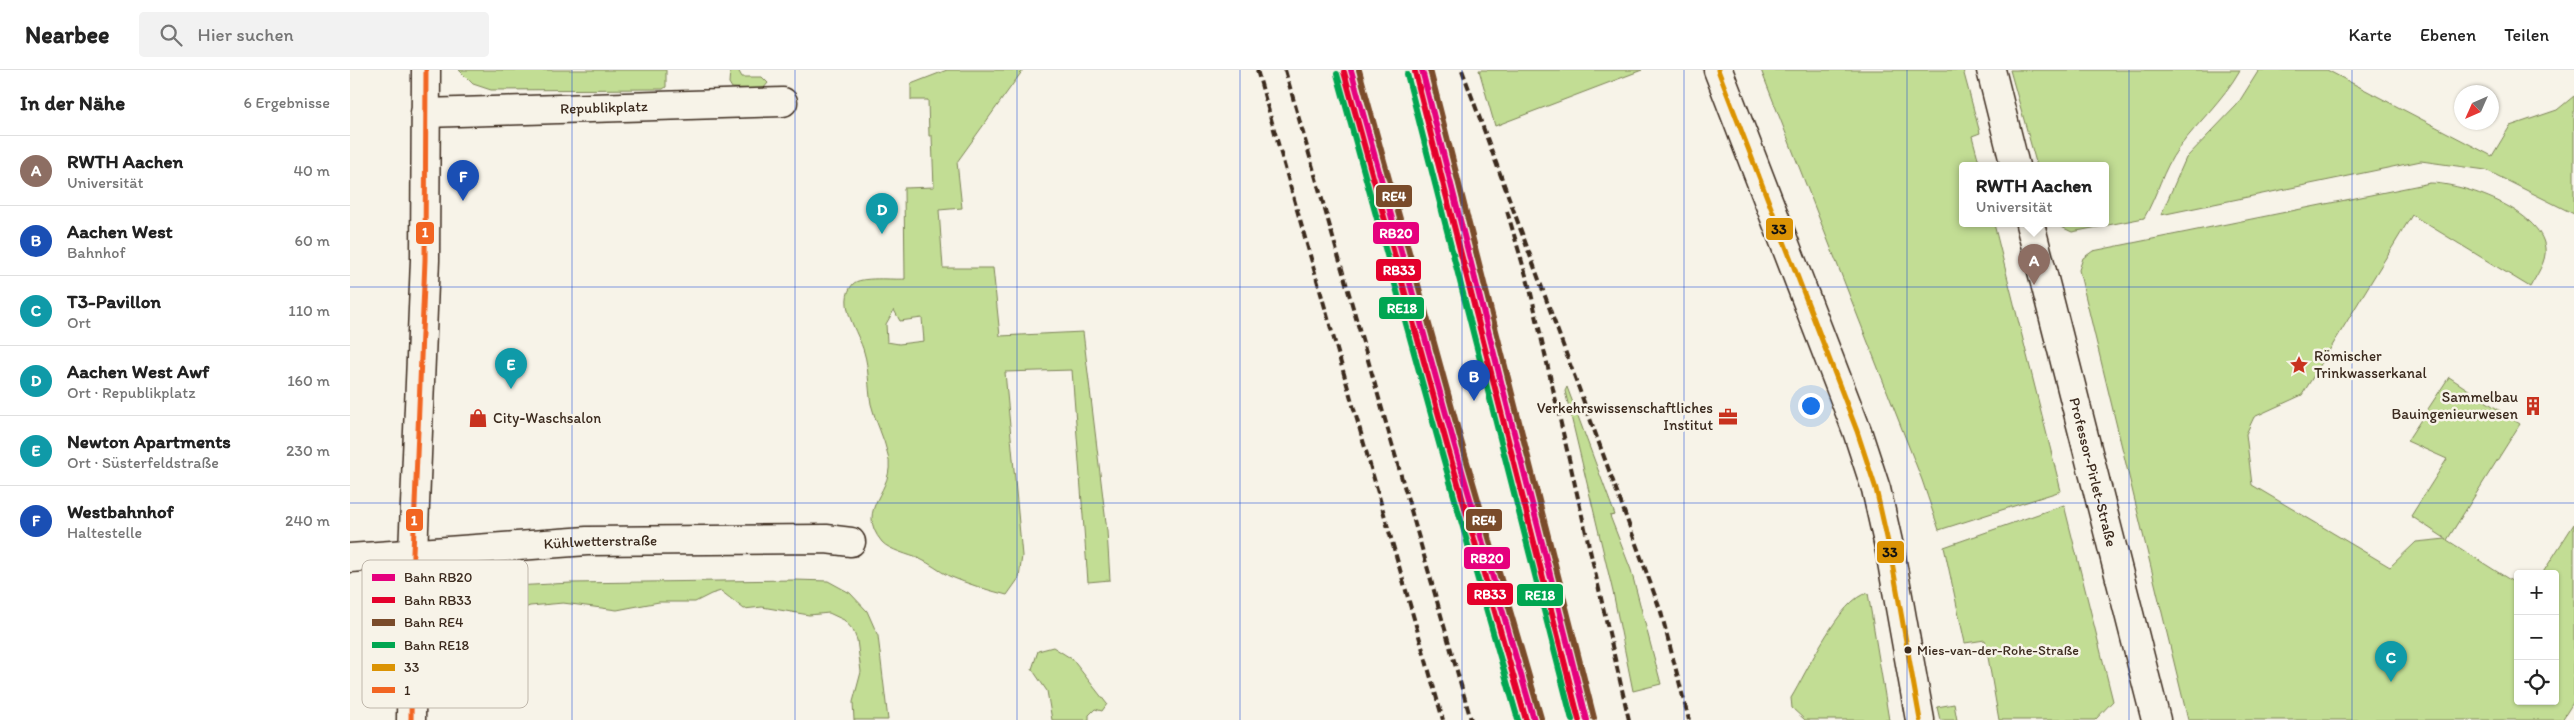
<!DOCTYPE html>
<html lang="de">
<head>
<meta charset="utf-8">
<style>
	:root { --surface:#fff; --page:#f2f2f2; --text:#222; --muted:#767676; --line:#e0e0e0; --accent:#c8321e }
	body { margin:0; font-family:Itim,sans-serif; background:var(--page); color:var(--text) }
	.controls { position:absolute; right:15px; bottom:15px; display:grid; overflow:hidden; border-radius:5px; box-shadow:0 1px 4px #0004 }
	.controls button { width:45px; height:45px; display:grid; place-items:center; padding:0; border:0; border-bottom:1px solid var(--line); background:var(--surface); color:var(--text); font:25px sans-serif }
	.compass { position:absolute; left:2104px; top:15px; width:45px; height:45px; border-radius:50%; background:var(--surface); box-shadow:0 1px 4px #0004; rotate:225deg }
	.you { position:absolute; left:1460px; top:335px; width:18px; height:18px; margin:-12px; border:4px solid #fff; border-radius:50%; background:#1a73e8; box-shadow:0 0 0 8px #1a73e833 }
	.badge { display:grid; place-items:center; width:32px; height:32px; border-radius:50%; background:var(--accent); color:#fff; font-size:16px; font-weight:700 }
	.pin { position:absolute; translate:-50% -41px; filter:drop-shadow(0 1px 2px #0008) }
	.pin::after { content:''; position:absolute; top:26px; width:18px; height:15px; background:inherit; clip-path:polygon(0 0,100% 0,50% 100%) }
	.popup { position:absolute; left:1609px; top:92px; width:150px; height:65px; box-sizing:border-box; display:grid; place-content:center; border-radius:5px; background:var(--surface); filter:drop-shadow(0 1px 4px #0005); font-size:16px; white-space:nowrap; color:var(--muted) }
	.popup b { font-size:19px; color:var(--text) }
	.popup::after { content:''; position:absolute; left:50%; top:100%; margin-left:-10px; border:10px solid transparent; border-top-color:var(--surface) }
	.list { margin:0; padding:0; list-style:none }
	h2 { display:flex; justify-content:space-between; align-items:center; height:65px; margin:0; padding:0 20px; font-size:21px }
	h2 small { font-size:16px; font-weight:400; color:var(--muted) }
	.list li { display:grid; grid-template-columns:32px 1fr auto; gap:15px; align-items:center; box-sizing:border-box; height:70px; padding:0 20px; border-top:1px solid var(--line) }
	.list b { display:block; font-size:19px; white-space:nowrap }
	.list p { margin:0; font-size:16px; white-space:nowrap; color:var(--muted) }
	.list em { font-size:16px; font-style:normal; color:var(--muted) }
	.icon { flex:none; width:28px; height:28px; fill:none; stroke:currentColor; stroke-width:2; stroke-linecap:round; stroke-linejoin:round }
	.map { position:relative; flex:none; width:2224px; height:650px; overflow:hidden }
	header { display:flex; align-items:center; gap:30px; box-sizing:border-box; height:70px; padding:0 25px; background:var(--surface); border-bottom:1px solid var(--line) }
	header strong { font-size:24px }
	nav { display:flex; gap:28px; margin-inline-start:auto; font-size:18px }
	.search { width:350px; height:45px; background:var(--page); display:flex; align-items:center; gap:12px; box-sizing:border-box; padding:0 18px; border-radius:5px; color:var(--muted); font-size:19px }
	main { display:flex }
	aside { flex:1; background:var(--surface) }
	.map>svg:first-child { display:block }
	.green { fill:#c2dd94; stroke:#7e8459; fill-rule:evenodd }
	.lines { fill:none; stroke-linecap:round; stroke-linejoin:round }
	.minor-casing { stroke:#3b2a1e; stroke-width:31 }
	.minor { stroke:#f7f3e8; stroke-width:28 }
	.rail { stroke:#3b2a1e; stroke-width:4; stroke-dasharray:8 4; stroke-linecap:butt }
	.bus-1-casing { stroke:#f7f3e8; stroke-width:9 }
	.bus-2-casing { stroke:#f7f3e8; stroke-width:9 }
	.bus-1 { stroke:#db9304; stroke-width:5 }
	.bus-2 { stroke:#f26522; stroke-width:5 }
	.rail-1-casing { stroke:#f7f3e8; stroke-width:10 }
	.rail-2-casing { stroke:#f7f3e8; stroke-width:10 }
	.rail-3-casing { stroke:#f7f3e8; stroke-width:10 }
	.rail-4-casing { stroke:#f7f3e8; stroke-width:10 }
	.rail-1 { stroke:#e5007d; stroke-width:6 }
	.rail-2 { stroke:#e4002b; stroke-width:6 }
	.rail-3 { stroke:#7a4b2a; stroke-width:6 }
	.rail-4 { stroke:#00a651; stroke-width:6 }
	.grid { fill:none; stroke:#1d4ed8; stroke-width:1; stroke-opacity:0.55 }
	.bus-dot { fill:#3b2a1e; stroke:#f7f3e8; stroke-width:2 }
	.labels { text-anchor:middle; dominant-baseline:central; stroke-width:5; stroke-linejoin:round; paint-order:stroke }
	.bus-label { font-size:14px; fill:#3b2a1e; stroke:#f7f3e8; text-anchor:start }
	.street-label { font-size:15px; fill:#3b2a1e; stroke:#f7f3e8 }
	.poi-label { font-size:15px; fill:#3b2a1e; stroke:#f7f3e8; text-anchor:start }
	.key { fill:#f7f3e8; stroke:#bfb7ab; stroke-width:1 }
	.key-label { font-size:14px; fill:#3b2a1e }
	.line-badge { stroke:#f7f3e8; stroke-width:2 }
	.badge-label { font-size:14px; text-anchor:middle; font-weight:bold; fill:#fff }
	.pale-badge-label { font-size:14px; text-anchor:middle; font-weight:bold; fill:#111 }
</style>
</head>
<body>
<header>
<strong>Nearbee</strong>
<div class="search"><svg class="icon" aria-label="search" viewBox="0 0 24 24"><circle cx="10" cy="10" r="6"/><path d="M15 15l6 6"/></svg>Hier suchen</div>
<nav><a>Karte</a><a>Ebenen</a><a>Teilen</a></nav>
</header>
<main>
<aside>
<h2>In der Nähe<small>6 Ergebnisse</small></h2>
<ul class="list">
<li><span class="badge" style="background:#8d6e63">A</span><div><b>RWTH Aachen</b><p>Universität</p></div><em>40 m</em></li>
<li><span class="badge" style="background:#1a4fb4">B</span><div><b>Aachen West</b><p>Bahnhof</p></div><em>60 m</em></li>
<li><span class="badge" style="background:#0f9aa8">C</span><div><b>T3-Pavillon</b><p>Ort</p></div><em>110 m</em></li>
<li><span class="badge" style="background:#0f9aa8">D</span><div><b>Aachen West Awf</b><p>Ort · Republikplatz</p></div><em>160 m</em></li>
<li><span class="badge" style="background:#0f9aa8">E</span><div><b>Newton Apartments</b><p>Ort · Süsterfeldstraße</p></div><em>230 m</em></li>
<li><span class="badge" style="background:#1a4fb4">F</span><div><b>Westbahnhof</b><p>Haltestelle</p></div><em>240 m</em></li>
</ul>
</aside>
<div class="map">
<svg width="2224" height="650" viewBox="0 0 2224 650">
	<rect width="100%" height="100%" fill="#f7f3e8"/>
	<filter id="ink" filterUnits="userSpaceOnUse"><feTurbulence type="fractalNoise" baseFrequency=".02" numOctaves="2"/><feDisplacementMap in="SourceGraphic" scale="10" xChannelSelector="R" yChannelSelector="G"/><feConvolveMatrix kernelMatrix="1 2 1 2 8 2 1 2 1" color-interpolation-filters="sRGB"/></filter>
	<g filter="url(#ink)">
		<!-- green -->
		<path class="green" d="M 109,0 L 316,0 L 316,17 L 313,19 L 141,20 L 123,14 Z
			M 380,0 L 388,0 L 392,7 L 412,7 L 418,13 L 413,19 L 382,18 L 379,13 Z
			M 597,0 L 673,0 L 607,92 L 612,138 L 589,140 L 593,198 L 643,198 L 650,266 L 733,262 L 757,461 L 760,510 L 738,512 L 722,300 L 655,302 L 672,486 L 669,508 L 657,525 C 637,520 618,514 599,506 C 589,501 581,494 570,489 C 560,485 539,480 532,472 C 503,437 547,422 538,385 C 534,367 525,351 521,334 C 518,317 519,298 514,282 C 509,263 486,233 503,214 C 510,206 544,210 555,209 L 554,118 L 584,117 L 582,66 L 579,66 L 578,30 L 561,30 L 561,14 ZM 544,240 L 550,251 L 572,248 L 574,271 L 549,274 L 537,272 L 536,254 Z
			M 1129,0 L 1292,0 L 1145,56 Z
			M 1411,0 L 1613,0 L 1630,63 L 1622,66 L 1630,96 L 1613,96 L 1613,154 L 1644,154 L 1711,421 L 1589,460 L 1572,410 Z
			M 1660,0 L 1890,0 C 1873,30 1848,52 1828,79 C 1813,99 1807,126 1794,148 L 1722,162 L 1705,154 L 1755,154 L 1755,96 L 1687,96 Z
			M 1909,0 L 1977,0 L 2142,86 L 2160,56 L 2207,40 L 2224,26 L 2224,144 L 2136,100 L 2071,91 L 1811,145 L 1836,88 L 1887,35 Z
			M 2080,113 C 2112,113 2191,140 2195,178 C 2197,191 2186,206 2180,217 L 2062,145 L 1952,325 L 1904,347 L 1896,364 L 1902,415 L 2040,497 L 2066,472 L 2096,469 L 2061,446 L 2097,389 L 2057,371 L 2099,307 L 2170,354 L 2097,470 L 2168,515 L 2168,631 L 2205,631 L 2205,504 L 2192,504 L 2224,454 L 2224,631 L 2212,650 L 1838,650 L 1729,200 L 1733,188 L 1743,181 Z
			M 1217,317 L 1265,445 L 1260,446 L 1281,500 L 1311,614 L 1283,621 L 1263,522 L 1215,321 Z
			M 1714,435 L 1763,631 L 1745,650 L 1649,650 L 1635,570 L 1615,573 L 1594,477 Z
			M 445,510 L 478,511 L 500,523 L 517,541 L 528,566 L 538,650 L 504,650 L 503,632 L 511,602 L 507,570 L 503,560 L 494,550 L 479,543 L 459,545 L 412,537 L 394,539 L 371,521 L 361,524 L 345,532 L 309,532 L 267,540 L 213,533 L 180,536 L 142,550 L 128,549 L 118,544 L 112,534 L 112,528 L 119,521 L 126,518 L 221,513 Z
			M 1518,523 L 1539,650 L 1455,650 L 1442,638 L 1441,628 C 1456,604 1490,527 1518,523 Z
			M 703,577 L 722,589 L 757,634 L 752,641 L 745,639 L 739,645 L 739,650 L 702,650 L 697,621 L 682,599 L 688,581 Z
			M 1604,634 L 1607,650 L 1590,650 L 1587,637 Z"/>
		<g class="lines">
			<!-- minor casing -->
			<g class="minor-casing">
				<g id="minor">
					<path d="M 1368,0 L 1507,361 L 1526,419 L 1540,481 L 1570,650"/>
					<path d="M 1641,0 L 1665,96"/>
					<path id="s1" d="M 75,43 L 433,32"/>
					<path id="s2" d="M 1680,154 L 1806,650"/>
					<path id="s3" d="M 0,488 L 237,471 L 476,469 L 501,472"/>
					<path d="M 61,650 L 63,483 L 75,190 L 76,0"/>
				</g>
			</g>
			<!-- minor -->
			<use href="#minor" class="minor"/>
			<!-- rail -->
			<path class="rail" d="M 907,0 L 1093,650
				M 935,0 L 1121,650
				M 1112,0 L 1311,542 L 1339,650
				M 1157,141 L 1180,219 L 1279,650"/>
			<!-- bus-1 casing -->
			<g class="bus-1-casing">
				<path id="bus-1" d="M 1368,0 L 1507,361 L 1526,419 L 1540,481 L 1570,650"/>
			</g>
			<!-- bus-2 casing -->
			<g class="bus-2-casing">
				<path id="bus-2" d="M 61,650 L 63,483 L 75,190 L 76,0"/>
			</g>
			<!-- bus-1 -->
			<use href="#bus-1" class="bus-1"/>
			<!-- bus-2 -->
			<use href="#bus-2" class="bus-2"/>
			<!-- rail-1 casing -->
			<g class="rail-1-casing">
				<path id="rail-1" d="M 1001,0 L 1104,373 L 1184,650
					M 1072,0 L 1237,650"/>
			</g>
			<!-- rail-2 casing -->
			<g class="rail-2-casing">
				<path id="rail-2" d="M 994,2 L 1097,375 L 1176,650
					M 1065,2 L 1229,650"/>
			</g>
			<!-- rail-3 casing -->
			<g class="rail-3-casing">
				<path id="rail-3" d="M 1009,0 L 1111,371 L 1191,648
					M 1080,0 L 1244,648"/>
			</g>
			<!-- rail-4 casing -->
			<g class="rail-4-casing">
				<path id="rail-4" d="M 987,4 L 1090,377 L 1168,650
					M 1057,4 L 1222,650"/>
			</g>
			<!-- rail-1 -->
			<use href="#rail-1" class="rail-1"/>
			<!-- rail-2 -->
			<use href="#rail-2" class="rail-2"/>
			<!-- rail-3 -->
			<use href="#rail-3" class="rail-3"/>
			<!-- rail-4 -->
			<use href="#rail-4" class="rail-4"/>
		</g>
	</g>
	<!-- grid -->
	<path class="grid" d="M 222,0 L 222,650M 445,0 L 445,650M 667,0 L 667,650M 890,0 L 890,650M 1112,0 L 1112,650M 1334,0 L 1334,650M 1557,0 L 1557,650M 1779,0 L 1779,650M 2002,0 L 2002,650M 0,217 L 2224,217M 0,433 L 2224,433"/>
	<!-- icons -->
	<defs>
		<g id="sight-bare" transform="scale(1.5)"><path d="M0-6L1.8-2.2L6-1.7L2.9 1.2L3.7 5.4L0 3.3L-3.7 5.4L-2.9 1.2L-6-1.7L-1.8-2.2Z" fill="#c8321e" stroke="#f7f3e8" stroke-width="2.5" paint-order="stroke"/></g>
		<g id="building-bare" transform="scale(1.5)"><path d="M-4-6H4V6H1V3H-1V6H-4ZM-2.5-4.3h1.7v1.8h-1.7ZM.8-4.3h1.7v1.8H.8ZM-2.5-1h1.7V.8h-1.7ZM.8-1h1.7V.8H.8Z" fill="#c8321e" stroke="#f7f3e8" stroke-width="2.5" paint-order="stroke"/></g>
		<g id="office-bare" transform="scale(1.5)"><path d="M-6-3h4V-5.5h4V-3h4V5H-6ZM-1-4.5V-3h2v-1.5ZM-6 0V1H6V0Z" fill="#c8321e" stroke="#f7f3e8" stroke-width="2.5" paint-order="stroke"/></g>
		<g id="shop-bare" transform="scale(1.5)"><path d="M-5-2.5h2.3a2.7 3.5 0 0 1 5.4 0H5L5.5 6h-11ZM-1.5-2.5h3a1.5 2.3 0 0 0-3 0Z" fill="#c8321e" stroke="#f7f3e8" stroke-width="2.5" paint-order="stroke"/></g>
	</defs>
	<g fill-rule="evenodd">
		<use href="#sight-bare" x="1949" y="295"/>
		<use href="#building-bare" x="2183" y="336"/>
		<use href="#office-bare" x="1378" y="347"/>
		<use href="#shop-bare" x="128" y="348"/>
	</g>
	<!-- markers -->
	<circle class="bus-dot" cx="1558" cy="580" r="4.5"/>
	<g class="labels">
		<!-- bus labels -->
		<g class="bus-label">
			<text x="1567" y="580">Mies-van-der-Rohe-Straße</text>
		</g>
		<!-- street labels -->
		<g class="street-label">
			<text stroke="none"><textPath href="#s1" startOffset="179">Republikplatz</textPath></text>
			<text stroke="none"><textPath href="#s2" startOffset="256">Professor-Pirlet-Straße</textPath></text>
			<text stroke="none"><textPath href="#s3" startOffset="251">Kühlwetterstraße</textPath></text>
		</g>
		<!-- poi labels -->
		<g class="poi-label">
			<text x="1964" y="286">Römischer<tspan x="1964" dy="17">Trinkwasserkanal</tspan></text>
			<text x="2168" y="327" text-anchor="end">Sammelbau<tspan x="2168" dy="17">Bauingenieurwesen</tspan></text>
			<text x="1363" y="338" text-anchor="end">Verkehrswissenschaftliches<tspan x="1363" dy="17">Institut</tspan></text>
			<text x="143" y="348">City-Waschsalon</text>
		</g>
	</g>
	<!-- legend -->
	<rect x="12" y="490" width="166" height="148" rx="8" class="key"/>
	<rect x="22" y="504" width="23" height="7" fill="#e5007d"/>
	<rect x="22" y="527" width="23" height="6" fill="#e4002b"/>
	<rect x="22" y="549" width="23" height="7" fill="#7a4b2a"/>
	<rect x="22" y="572" width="23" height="6" fill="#00a651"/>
	<rect x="22" y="594" width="23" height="7" fill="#db9304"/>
	<rect x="22" y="617" width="23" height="6" fill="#f26522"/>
	<g class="key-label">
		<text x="54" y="512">Bahn RB20</text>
		<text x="54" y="535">Bahn RB33</text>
		<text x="54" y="557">Bahn RE4</text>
		<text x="54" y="580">Bahn RE18</text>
		<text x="54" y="602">33</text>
		<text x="54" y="625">1</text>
	</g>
	<g class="line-badge">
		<rect x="1025" y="114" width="38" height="24" rx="5" fill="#7a4b2a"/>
		<rect x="1415" y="147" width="29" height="24" rx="5" fill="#db9304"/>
		<rect x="65" y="151" width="20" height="24" rx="5" fill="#f26522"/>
		<rect x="1022" y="151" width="48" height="24" rx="5" fill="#e5007d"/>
		<rect x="1025" y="188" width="47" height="24" rx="5" fill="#e4002b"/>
		<rect x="1028" y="226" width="47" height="24" rx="5" fill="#00a651"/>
		<rect x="55" y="438" width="19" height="24" rx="5" fill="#f26522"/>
		<rect x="1115" y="438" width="38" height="24" rx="5" fill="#7a4b2a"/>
		<rect x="1526" y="470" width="29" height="24" rx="5" fill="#db9304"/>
		<rect x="1113" y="476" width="48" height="24" rx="5" fill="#e5007d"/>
		<rect x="1116" y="512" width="48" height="24" rx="5" fill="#e4002b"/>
		<rect x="1166" y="513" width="48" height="24" rx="5" fill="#00a651"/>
	</g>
	<g class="badge-label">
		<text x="1044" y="131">RE4</text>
		<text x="75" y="167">1</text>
		<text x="1046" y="168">RB20</text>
		<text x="1049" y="205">RB33</text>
		<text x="1052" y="243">RE18</text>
		<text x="64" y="455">1</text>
		<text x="1134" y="455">RE4</text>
		<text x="1137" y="493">RB20</text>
		<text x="1140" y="529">RB33</text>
		<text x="1190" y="530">RE18</text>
	</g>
	<g class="pale-badge-label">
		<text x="1429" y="164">33</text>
		<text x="1540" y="487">33</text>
	</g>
</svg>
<div class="controls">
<button>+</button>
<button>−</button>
<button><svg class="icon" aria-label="locate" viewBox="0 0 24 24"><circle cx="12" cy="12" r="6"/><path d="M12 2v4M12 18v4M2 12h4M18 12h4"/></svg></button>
</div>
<svg class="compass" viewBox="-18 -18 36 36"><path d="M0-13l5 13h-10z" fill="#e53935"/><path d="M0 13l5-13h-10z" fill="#767676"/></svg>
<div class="you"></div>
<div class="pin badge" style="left:1684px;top:215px;background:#8d6e63">A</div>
<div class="popup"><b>RWTH Aachen</b>Universität</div>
<div class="pin badge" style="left:1124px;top:331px;background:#1a4fb4">B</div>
<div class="pin badge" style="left:2041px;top:612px;background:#0f9aa8">C</div>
<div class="pin badge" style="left:532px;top:164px;background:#0f9aa8">D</div>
<div class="pin badge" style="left:161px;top:319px;background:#0f9aa8">E</div>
<div class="pin badge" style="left:113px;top:131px;background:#1a4fb4">F</div>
</div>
</main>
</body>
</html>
